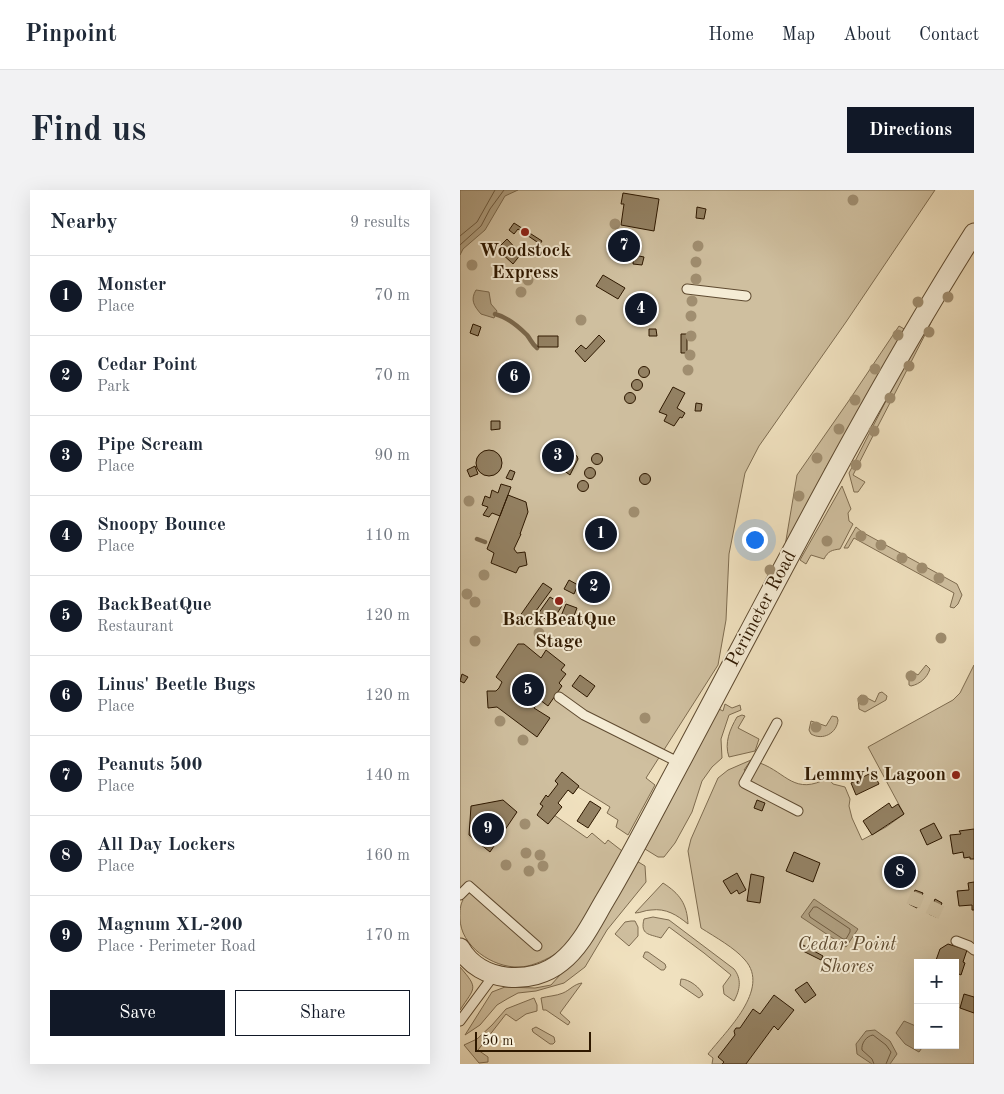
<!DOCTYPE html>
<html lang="en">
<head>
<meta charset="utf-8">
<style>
	:root { --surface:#fff; --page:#f2f2f3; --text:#1f2937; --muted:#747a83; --line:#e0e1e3; --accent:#111827 }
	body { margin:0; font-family:"Old Standard TT",serif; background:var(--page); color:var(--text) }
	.controls { position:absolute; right:15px; bottom:15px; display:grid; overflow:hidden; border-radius:0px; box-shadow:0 5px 20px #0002 }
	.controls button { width:45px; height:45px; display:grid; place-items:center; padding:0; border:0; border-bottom:1px solid var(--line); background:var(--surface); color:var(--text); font:25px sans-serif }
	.scale { position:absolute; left:15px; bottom:12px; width:116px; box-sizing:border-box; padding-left:5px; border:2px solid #2e1800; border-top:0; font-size:14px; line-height:18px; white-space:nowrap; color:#2e1800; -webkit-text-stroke:4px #f5ecd5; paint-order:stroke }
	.you { position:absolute; left:294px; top:349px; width:18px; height:18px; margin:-12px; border:4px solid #fff; border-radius:50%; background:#1a73e8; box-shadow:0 0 0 8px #1a73e833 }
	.badge { display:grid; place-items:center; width:32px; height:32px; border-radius:50%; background:var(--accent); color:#fff; font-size:16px; font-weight:700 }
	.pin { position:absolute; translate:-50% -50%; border:2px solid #fff; box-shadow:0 1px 5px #0006 }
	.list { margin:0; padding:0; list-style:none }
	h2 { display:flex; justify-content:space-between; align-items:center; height:65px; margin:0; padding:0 20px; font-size:21px }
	h2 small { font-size:16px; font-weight:400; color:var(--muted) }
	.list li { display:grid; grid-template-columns:32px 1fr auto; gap:15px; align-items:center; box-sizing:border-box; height:80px; padding:0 20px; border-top:1px solid var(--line) }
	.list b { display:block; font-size:19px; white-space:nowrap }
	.list p { margin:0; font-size:16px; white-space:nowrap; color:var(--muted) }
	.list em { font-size:16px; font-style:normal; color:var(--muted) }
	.actions { display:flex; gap:10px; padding:15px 20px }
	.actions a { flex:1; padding:11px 0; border:1px solid var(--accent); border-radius:0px; text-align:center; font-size:18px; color:var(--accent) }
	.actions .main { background:var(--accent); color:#fff }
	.map { position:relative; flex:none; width:514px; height:874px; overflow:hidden; border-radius:0px }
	header { display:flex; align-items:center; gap:30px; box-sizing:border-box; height:70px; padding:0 25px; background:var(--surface); border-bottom:1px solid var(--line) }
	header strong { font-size:24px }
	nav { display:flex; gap:28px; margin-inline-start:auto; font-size:18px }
	.intro { display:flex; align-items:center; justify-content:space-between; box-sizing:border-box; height:120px; padding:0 30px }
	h1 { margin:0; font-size:35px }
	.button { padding:12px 22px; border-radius:0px; background:var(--accent); color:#fff; font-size:18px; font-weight:700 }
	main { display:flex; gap:30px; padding:0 30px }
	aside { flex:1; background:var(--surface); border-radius:0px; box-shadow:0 5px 20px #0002 }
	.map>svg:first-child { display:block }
	.green { fill:#cfbf9f; stroke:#7e6c50; fill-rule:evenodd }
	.water { fill:#ae9d7e; stroke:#7b684c }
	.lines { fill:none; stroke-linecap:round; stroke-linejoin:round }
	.shore { stroke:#6e5a3f; stroke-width:1 }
	.stream { stroke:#7b684c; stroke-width:4.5 }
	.building { fill:#938163; stroke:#2e1800 }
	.pedestrian-tunnel { stroke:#c9b999; stroke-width:14; stroke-dasharray:14 7; stroke-linecap:butt }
	.service-casing { stroke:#5e4a30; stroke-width:11 }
	.minor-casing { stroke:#5e4a30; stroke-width:21 }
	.service { stroke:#f5ecd5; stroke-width:9 }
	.minor { stroke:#f5ecd5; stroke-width:19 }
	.tree { fill:#a08e70 }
	.poi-dot { fill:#8f2418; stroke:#f5ecd5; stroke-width:2 }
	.labels { text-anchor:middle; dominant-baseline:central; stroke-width:4; stroke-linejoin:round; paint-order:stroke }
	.poi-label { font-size:19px; font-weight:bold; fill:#2e1800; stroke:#f5ecd5 }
	.street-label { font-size:19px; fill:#2e1800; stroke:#f5ecd5 }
	.park-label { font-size:19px; font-style:italic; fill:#5e4a30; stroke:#f5ecd5 }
</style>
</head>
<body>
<header>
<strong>Pinpoint</strong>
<nav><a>Home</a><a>Map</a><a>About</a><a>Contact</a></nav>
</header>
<div class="intro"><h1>Find us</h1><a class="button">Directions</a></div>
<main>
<aside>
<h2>Nearby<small>9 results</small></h2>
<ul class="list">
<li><span class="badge">1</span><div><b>Monster</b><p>Place</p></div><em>70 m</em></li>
<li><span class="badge">2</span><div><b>Cedar Point</b><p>Park</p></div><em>70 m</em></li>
<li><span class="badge">3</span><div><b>Pipe Scream</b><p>Place</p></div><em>90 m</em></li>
<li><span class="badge">4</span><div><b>Snoopy Bounce</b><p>Place</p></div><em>110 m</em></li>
<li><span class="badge">5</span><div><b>BackBeatQue</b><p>Restaurant</p></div><em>120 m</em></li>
<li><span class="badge">6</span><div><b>Linus' Beetle Bugs</b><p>Place</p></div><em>120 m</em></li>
<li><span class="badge">7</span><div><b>Peanuts 500</b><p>Place</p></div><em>140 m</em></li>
<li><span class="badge">8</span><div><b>All Day Lockers</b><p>Place</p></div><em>160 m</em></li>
<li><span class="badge">9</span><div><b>Magnum XL-200</b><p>Place · Perimeter Road</p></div><em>170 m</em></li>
</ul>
<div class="actions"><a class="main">Save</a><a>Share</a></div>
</aside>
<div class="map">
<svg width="514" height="874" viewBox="0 0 514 874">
	<rect width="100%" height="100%" fill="#f0e1bf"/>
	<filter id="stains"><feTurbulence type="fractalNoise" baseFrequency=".004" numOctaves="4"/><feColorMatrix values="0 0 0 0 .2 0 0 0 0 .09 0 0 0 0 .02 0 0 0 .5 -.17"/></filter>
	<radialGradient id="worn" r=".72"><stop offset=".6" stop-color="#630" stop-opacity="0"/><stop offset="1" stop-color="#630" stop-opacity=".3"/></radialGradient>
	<!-- green -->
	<path class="green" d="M 0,0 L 475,0 L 386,132 L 299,256 L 285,283 L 269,364 L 266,430 L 258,475 L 186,588 L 195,595 L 168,645 L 156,637 L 158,630 L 147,623 L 150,617 L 118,597 L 113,604 L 105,597 L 87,620 L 127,648 L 132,643 L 145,654 L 148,650 L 166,664 C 146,698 125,745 92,766 C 83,771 70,777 59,777 C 33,778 0,756 0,728 C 0,721 0,715 3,710 L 0,707 Z
		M 490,94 C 459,159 425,221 393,285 L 405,292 L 398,302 L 394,302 L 389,283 L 450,164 Z
		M 439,136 L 446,140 L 365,279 L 360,304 L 324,362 L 337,285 L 390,209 Z
		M 382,296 L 391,319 L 388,323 L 389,331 L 393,334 L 380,359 C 372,360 368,361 364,369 L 351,365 L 346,374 L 340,370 Z
		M 396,337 L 402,342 L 497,394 L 502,405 L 498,414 L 494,418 L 490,417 L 494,403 L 394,348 L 388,358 L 384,358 Z
		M 466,475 L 470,479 C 467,488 460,494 451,496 L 449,495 L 449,482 L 451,481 L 458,485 Z
		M 514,475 L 514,874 L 252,874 L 253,868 L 248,864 C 266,841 311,799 285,770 C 275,758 255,747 241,738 L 228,661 L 231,649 L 258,588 L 268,580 L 291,570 L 284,580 L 293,584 L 300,573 C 327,583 334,606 368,588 L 373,594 L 385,597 L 390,609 L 389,616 L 392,628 L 402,650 L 426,637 L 444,624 L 408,557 L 493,510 L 500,503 ZM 458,773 L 495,773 L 495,855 L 458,855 Z
		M 422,502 L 427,506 L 426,510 L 405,522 L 399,519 L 398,508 L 401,505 L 415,512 L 419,503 Z
		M 265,514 L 272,518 L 280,515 L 281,520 L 269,525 L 261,549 L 262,568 L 252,577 L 242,591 L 232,622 L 215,653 L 204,667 L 198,667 L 185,659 L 259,519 L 263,521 Z
		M 282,525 L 285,526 L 278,538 L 299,549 L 295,561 L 269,567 C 264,553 270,539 277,527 Z
		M 372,526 L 377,527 L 378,530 C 377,543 363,551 351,544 L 349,540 L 351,531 L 366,536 Z
		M 175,670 L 185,676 L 186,692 L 147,740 L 125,777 L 104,793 L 76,801 L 58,803 L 47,809 L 37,815 L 20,835 L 5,845 L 32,802 L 45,797 L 75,798 L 91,795 L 117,766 Z
		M 203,693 C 220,704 227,714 228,734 C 217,725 206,718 191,720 C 185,720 181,723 175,723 Z
		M 193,727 L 209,730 L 274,779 C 282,789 280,800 274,811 L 264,804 L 263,796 L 271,785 L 244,763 L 209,737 L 201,748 C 189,744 180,745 184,729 Z
		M 171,731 L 175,731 L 178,737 L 178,746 L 169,756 L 155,744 L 165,732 Z
		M 185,762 L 188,762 L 205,774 L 206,777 L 204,780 L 201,780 L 183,767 Z
		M 0,777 C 19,799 15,797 0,820 Z
		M 221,789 C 229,789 241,798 243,805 L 239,808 L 220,795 Z
		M 122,793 L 100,823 L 110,832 L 108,835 L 86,820 L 83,820 L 81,808 C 88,806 96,806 103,803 C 110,800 114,794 122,793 Z
		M 74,808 L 77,815 L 77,821 L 66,824 L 56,831 L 46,824 L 18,860 L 28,867 L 28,872 L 19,873 L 4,855 L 17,849 L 32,835 L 46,819 Z
		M 76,837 L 94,847 L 95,852 L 93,854 L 90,854 L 73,842 L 72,839 Z"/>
	<!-- water -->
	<path class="water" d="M 0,0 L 58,0 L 45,6 L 25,40 L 3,59 L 0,65 Z
		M 16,100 L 29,102 L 31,114 L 37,121 L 34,128 L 21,124 C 14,116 10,110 16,100 Z
		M 354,709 L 398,739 L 386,757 L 341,727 Z
		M 444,831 L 458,837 L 458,855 L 464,855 L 459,862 L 445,854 L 436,843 Z
		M 415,840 L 430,851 L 437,864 L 430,874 L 412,874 L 397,864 L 396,854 L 406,841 Z"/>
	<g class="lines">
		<!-- shore -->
		<path class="shore" d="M 0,46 L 17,32 L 35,0
			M 0,55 L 21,36 L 30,19 L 44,0
			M 354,717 L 357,717 L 390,739 L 390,742 L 386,749 L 383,749 L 350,727 L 349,724 Z
			M 414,874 L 412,869 L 402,860 C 401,854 406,846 413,845 L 426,855 L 431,862 L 426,874"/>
		<!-- stream -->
		<path class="stream" d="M 35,124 C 47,127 59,137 67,145 C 71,150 72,154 77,158
			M 17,349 L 25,352"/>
	</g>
	<!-- building -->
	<path class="building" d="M 163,3 L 199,9 L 194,41 L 161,35 L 164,14 L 161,14 Z
		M 237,17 L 246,19 L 244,29 L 236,28 Z
		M 54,33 L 82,51 L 80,54 L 58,39 L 54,44 L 49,40 Z
		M 47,49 L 61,64 L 53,74 L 37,59 Z
		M 174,65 L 184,67 L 182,75 L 173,74 Z
		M 143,85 L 165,98 L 158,109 L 136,96 Z
		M171 118a10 10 0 1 1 20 0a10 10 0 1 1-20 0Z
		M 13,134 L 21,137 L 18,146 L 10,143 Z
		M 189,139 L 196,139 L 197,146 L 189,146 Z
		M 221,144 L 227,144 L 227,163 L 221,163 Z
		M 139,145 L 145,151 L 125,172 L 115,161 L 121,155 L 126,159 Z
		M 78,146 L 98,146 L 98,157 L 78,157 Z
		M44 187a13 13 0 1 1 26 0a13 13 0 1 1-26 0Z
		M178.5 182a5.5 5.5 0 1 1 11 0a5.5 5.5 0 1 1-11 0Z
		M171.5 195a5.5 5.5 0 1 1 11 0a5.5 5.5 0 1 1-11 0Z
		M 213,197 L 225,203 L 217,218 L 225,223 L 222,228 L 220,227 L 214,236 L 204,231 L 207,225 L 199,222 Z
		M164.5 208a5.5 5.5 0 1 1 11 0a5.5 5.5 0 1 1-11 0Z
		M 236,213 L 242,214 L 241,221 L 235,221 Z
		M 31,231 L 40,231 L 40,239 L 31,240 Z
		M 97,255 L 108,261 L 98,277 L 88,271 Z
		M16 273a13 13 0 1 1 26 0a13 13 0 1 1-26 0Z
		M131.5 269a5.5 5.5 0 1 1 11 0a5.5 5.5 0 1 1-11 0Z
		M 113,264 L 117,266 L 118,269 L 110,285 L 103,280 Z
		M 15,276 L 18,284 L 10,287 L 7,280 Z
		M124.5 283a5.5 5.5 0 1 1 11 0a5.5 5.5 0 1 1-11 0Z
		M 50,280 L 55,282 L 52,290 L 46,288 Z
		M179.5 289a5.5 5.5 0 1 1 11 0a5.5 5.5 0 1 1-11 0Z
		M117.5 296a5.5 5.5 0 1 1 11 0a5.5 5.5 0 1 1-11 0Z
		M 41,294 L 51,297 L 40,326 L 32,323 L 29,327 L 23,325 L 28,317 L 22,315 L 25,306 L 30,308 L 32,300 L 38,303 Z
		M 48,305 L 66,312 L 68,322 L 60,344 L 61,344 L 54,359 L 57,363 L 65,362 L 67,375 L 59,377 L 56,383 L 31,373 L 34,363 L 27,359 Z
		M 109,390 L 118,395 L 114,404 L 104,399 Z
		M 83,393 L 92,399 L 65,436 L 57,430 Z
		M 97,406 L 105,411 L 91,433 L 78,424 L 90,407 L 95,410 Z
		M 106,414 L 117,418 L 112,431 L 101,426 Z
		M 58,454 L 64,454 L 81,468 L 86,460 L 105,475 L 101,480 L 106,484 L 99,493 L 102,496 L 88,516 L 80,510 L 74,518 L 90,528 L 77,547 L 37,517 L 28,518 L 27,501 L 36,501 L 39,498 L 42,492 L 36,487 Z
		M 2,484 L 8,487 L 4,493 L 0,491 Z
		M 120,485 L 135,496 L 127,507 L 112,496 Z
		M 102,582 L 119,596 L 113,604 L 108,600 L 98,613 L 102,617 L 88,634 L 77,625 L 83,616 L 80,614 L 86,605 L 88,607 L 98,594 L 95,591 Z
		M 413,582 L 419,594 L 396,605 L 391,593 Z
		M 43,610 L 57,622 L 30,662 L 9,645 L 11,616 Z
		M 297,610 L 305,613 L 302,621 L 294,618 Z
		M 130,611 L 141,618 L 128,638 L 117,631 Z
		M 429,613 L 432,618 L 438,614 L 444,624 L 412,645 L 403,631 Z
		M 474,633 L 482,648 L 467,655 L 460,640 Z
		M 514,639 L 514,669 L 510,669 L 510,667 L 504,668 L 503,662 L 493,664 L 490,645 L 501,644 L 499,641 Z
		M 334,662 L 360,673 L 353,692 L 326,681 Z
		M 430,672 L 455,683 L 451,693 L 425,682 Z
		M 277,683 L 286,700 L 279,704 L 277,700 L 271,704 L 263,691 Z
		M 291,684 L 304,687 L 300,713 L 287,711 Z
		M 514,692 L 514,720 L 512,720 L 512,715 L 499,716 L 497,701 L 509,700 L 508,693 Z
		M 455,700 L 463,703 L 457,718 L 449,714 Z
		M 475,709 L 482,713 L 476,727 L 469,724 Z
		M 488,754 L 507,760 L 503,772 L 505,773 L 501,785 L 499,784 L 495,793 L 495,773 L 475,773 L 480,759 Z
		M 343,755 L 363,766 L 361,770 L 341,760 Z
		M 347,792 L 356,805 L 345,813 L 335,800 Z
		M 504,804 L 514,807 L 514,823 L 500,818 Z
		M 314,805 L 334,820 L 318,840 L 314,836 L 286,874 L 262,874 L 264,872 L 258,867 L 275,845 L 274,841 L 276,838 L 280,838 L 293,819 L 300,824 Z"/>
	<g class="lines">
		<!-- pedestrian-tunnel -->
		<path class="pedestrian-tunnel" d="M 453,716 L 459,701
			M 472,726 L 479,711"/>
		<!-- service casing -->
		<g class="service-casing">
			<path id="service" d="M 227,99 L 286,106
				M 99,507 L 124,525 L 220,573
				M 317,533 L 284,593 L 338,621
				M 0,705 L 9,696 L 77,756
				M 496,751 L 509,756 L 514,760
				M 0,831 L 34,785"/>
		</g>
		<!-- minor casing -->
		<g class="minor-casing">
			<path id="minor" d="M 0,758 C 20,793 72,796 101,772 C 121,756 132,732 145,710 C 173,663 197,615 223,567 C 317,391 407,212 514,43"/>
		</g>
		<!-- service -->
		<use href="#service" class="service"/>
		<!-- minor -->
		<use href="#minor" class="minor"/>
	</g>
	<!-- trees -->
	<g class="tree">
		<circle cx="393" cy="10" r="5.5"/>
		<circle cx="155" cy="34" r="5.5"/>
		<circle cx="238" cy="56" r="5.5"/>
		<circle cx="236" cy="72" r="5.5"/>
		<circle cx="12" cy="75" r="5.5"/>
		<circle cx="236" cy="89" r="5.5"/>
		<circle cx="68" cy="90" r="5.5"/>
		<circle cx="61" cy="102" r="5.5"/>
		<circle cx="488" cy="107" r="5.5"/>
		<circle cx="232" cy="111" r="5.5"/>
		<circle cx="458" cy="112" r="5.5"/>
		<circle cx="231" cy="126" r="5.5"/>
		<circle cx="121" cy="130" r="5.5"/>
		<circle cx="469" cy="142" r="5.5"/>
		<circle cx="438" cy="145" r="5.5"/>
		<circle cx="231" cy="146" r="5.5"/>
		<circle cx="230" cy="165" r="5.5"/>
		<circle cx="449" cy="176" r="5.5"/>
		<circle cx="415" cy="179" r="5.5"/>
		<circle cx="228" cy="180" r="5.5"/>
		<circle cx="430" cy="208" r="5.5"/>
		<circle cx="395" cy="210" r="5.5"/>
		<circle cx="379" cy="239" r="5.5"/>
		<circle cx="414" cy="241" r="5.5"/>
		<circle cx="357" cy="268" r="5.5"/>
		<circle cx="396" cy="275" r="5.5"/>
		<circle cx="339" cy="306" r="5.5"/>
		<circle cx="9" cy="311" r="5.5"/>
		<circle cx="174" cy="322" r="5.5"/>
		<circle cx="401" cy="346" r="5.5"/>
		<circle cx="367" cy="351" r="5.5"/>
		<circle cx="421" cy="355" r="5.5"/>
		<circle cx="442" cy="368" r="5.5"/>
		<circle cx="462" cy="378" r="5.5"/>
		<circle cx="310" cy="380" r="5.5"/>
		<circle cx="24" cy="385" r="5.5"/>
		<circle cx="479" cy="388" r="5.5"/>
		<circle cx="7" cy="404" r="5.5"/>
		<circle cx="15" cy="412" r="5.5"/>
		<circle cx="79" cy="443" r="5.5"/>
		<circle cx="481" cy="448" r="5.5"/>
		<circle cx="15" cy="451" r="5.5"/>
		<circle cx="451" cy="486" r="5.5"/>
		<circle cx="403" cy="510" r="5.5"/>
		<circle cx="185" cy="528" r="5.5"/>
		<circle cx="40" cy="531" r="5.5"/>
		<circle cx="356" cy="537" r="5.5"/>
		<circle cx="63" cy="550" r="5.5"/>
		<circle cx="65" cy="634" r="5.5"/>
		<circle cx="66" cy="663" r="5.5"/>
		<circle cx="80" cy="665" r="5.5"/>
		<circle cx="46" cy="675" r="5.5"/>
		<circle cx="83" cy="676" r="5.5"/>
		<circle cx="69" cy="681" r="5.5"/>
	</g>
	<!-- markers -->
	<g class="poi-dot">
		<circle cx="65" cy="42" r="5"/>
		<circle cx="99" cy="411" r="5"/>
		<circle cx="496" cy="585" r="5"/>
	</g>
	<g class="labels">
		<!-- poi labels -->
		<g class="poi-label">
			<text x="65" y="61">Woodstock<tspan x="65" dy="22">Express</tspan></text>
			<text x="99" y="430">BackBeatQue<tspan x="99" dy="22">Stage</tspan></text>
			<text x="486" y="585" text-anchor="end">Lemmy's Lagoon</text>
		</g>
		<!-- street labels -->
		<g class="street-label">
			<text transform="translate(302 419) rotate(-62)">Perimeter Road</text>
		</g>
		<!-- park labels -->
		<g class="park-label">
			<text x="387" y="755">Cedar Point<tspan x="387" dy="22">Shores</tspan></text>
		</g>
	</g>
	<rect width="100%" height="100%" filter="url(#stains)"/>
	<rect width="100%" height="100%" fill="url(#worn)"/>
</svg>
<div class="controls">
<button>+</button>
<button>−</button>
</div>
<div class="scale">50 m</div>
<div class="you"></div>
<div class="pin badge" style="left:141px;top:344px">1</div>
<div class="pin badge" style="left:134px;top:397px">2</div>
<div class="pin badge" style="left:98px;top:266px">3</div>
<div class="pin badge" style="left:181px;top:119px">4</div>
<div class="pin badge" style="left:68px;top:500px">5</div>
<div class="pin badge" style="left:54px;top:187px">6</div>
<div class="pin badge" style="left:164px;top:56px">7</div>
<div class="pin badge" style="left:440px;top:682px">8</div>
<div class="pin badge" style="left:28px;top:639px">9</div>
</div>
</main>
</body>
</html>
